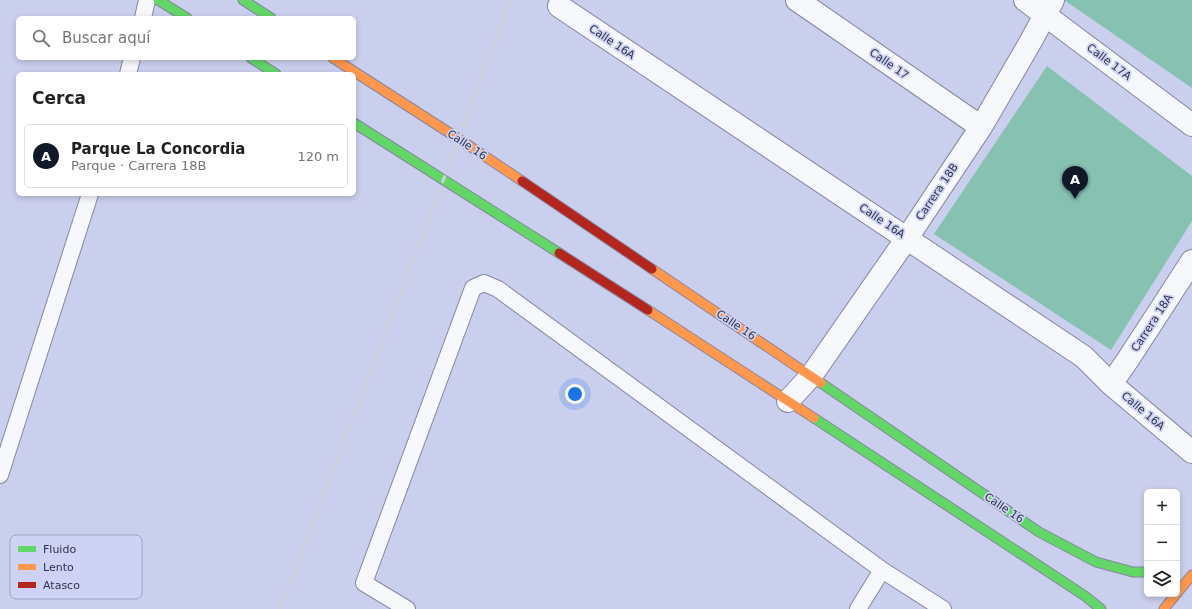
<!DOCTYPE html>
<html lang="es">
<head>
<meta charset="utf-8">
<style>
	:root { --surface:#fff; --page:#f2f2f2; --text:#202124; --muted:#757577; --line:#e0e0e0; --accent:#111827 }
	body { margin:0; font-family:"DejaVu Sans",sans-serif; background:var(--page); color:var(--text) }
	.controls { position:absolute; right:12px; bottom:12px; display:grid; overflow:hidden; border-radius:6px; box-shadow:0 2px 6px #0003 }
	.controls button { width:36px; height:36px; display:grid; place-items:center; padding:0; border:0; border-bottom:1px solid var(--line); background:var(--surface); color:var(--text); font:20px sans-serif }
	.you { position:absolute; left:575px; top:394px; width:14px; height:14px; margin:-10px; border:3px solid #fff; border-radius:50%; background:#1a73e8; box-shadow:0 0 0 6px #1a73e833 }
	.badge { display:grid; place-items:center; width:26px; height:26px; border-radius:50%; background:var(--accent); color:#fff; font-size:13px; font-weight:700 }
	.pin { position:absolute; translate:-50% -33px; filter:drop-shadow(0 1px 2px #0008) }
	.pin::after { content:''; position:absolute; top:21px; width:14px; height:12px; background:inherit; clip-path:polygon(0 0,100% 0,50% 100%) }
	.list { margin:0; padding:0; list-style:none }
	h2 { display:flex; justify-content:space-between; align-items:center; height:52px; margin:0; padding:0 16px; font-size:17px }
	h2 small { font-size:13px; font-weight:400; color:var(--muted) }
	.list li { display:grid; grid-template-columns:26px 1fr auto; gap:12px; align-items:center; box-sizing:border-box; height:64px; margin:0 8px 8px; padding:0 8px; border:1px solid var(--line); border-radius:6px }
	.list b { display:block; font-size:15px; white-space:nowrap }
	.list p { margin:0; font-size:13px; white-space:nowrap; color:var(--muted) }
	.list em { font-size:13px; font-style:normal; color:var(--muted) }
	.icon { flex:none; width:22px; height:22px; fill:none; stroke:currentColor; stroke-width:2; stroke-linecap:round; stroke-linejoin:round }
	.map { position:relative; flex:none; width:1192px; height:609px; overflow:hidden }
	.search { position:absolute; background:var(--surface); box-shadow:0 2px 6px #0003; left:16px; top:16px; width:340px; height:44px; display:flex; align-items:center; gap:10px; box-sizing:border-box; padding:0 14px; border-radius:6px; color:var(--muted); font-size:15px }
	.panel { position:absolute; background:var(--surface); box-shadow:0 2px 6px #0003; left:16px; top:72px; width:340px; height:124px; border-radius:6px }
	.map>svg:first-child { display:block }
	.green { fill:#86c1b2 }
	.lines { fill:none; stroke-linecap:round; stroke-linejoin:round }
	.lane-casing { stroke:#85879e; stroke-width:18 }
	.street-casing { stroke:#85879e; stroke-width:24 }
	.fast-casing { stroke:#85879e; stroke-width:11 }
	.slow-casing { stroke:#85879e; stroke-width:11 }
	.jam-casing { stroke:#85879e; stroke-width:11 }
	.lane { stroke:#f7f8fc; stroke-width:16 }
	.street { stroke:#f7f8fc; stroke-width:22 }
	.fast { stroke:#63d668; stroke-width:9 }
	.slow { stroke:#ff974d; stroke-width:9 }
	.jam { stroke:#b3261e; stroke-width:9 }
	.rail { stroke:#cecfd8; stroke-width:3; stroke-dasharray:8 4; stroke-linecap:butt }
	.labels { text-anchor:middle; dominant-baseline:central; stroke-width:3.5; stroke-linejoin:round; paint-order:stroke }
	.street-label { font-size:11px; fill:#30334a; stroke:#ced3f5 }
	.key { fill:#ced3f5; stroke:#9fa3c2; stroke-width:1 }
	.key-label { font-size:11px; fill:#30334a }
</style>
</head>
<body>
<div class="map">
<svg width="1192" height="609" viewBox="0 0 1192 609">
	<rect width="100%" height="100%" fill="#cbcfee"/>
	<!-- green -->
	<path class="green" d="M 1064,0 L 1192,0 L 1192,88 Z
		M 1047,66 L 1192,176 L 1192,221 L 1111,350 L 934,234 Z"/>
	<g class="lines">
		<!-- lane casing -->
		<g class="lane-casing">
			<path id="lane" d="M 143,18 L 147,0
				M 128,74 L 132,58
				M 0,475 L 90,194
				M 407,609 L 364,583 L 473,288 L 484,283 L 498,289 L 882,570
				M 858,609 L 882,570 L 943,609"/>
		</g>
		<!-- street casing -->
		<g class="street-casing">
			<path id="street" d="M 797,0 L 981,127
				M 1025,0 L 1192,125
				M 559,6 L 1084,357 L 1111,384 L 1192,452
				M 1111,384 L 1127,361 L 1192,261
				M 788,401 L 811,376 L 907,238 L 981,127 L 1031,41 L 1053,0"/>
		</g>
		<!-- fast casing -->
		<g class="fast-casing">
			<path id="fast" d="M 158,0 L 187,18
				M 243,0 L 271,18
				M 251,58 L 276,74
				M 354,123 L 559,253
				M 821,383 L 1039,532 L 1096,562 L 1133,572 L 1147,572
				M 814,418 L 1085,596 L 1101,609"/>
		</g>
		<!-- slow casing -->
		<g class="slow-casing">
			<path id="slow" d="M 333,58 L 459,139 L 522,181
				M 652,269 L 821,383
				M 648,310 L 814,418
				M 1177,593 L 1192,575
				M 1164,609 L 1176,594"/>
		</g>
		<!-- jam casing -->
		<g class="jam-casing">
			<path id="jam" d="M 522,181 L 652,269
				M 559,253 L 648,310"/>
		</g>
		<!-- lane -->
		<use href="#lane" class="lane"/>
		<!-- street -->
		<use href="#street" class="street"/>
		<!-- fast -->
		<use href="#fast" class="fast"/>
		<!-- slow -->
		<use href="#slow" class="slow"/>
		<!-- jam -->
		<use href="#jam" class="jam"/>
		<!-- rail -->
		<path class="rail" d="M 280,609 L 459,139 L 510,0"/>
	</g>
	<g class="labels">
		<!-- street labels -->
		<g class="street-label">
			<text transform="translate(612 42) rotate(34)">Calle 16A</text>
			<text transform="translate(1109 62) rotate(37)">Calle 17A</text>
			<text transform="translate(889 64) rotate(35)">Calle 17</text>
			<text transform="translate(467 145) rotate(34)">Calle 16</text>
			<text transform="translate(937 192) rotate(-56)">Carrera 18B</text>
			<text transform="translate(882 221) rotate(34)">Calle 16A</text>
			<text transform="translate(1152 323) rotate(-57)">Carrera 18A</text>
			<text transform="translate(736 325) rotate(34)">Calle 16</text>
			<text transform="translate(1143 411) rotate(40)">Calle 16A</text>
			<text transform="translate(1004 508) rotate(34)">Calle 16</text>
		</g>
	</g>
	<!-- legend -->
	<rect x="10" y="535" width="132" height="64" rx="6" class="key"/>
	<rect x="18" y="546" width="18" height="6" fill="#63d668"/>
	<rect x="18" y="564" width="18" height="6" fill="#ff974d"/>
	<rect x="18" y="582" width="18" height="6" fill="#b3261e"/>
	<g class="key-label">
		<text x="43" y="553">Fluido</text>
		<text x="43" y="571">Lento</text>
		<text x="43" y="589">Atasco</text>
	</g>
</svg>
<div class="controls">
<button>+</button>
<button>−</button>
<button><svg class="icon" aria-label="layers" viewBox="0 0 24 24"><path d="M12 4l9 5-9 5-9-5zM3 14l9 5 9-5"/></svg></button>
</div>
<div class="you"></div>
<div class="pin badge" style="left:1075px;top:199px">A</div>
<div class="search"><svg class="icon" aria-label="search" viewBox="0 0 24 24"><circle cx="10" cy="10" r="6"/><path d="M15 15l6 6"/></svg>Buscar aquí</div>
<section class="panel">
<h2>Cerca<small></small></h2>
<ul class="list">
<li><span class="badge">A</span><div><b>Parque La Concordia</b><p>Parque · Carrera 18B</p></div><em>120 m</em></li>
</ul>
</section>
</div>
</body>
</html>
